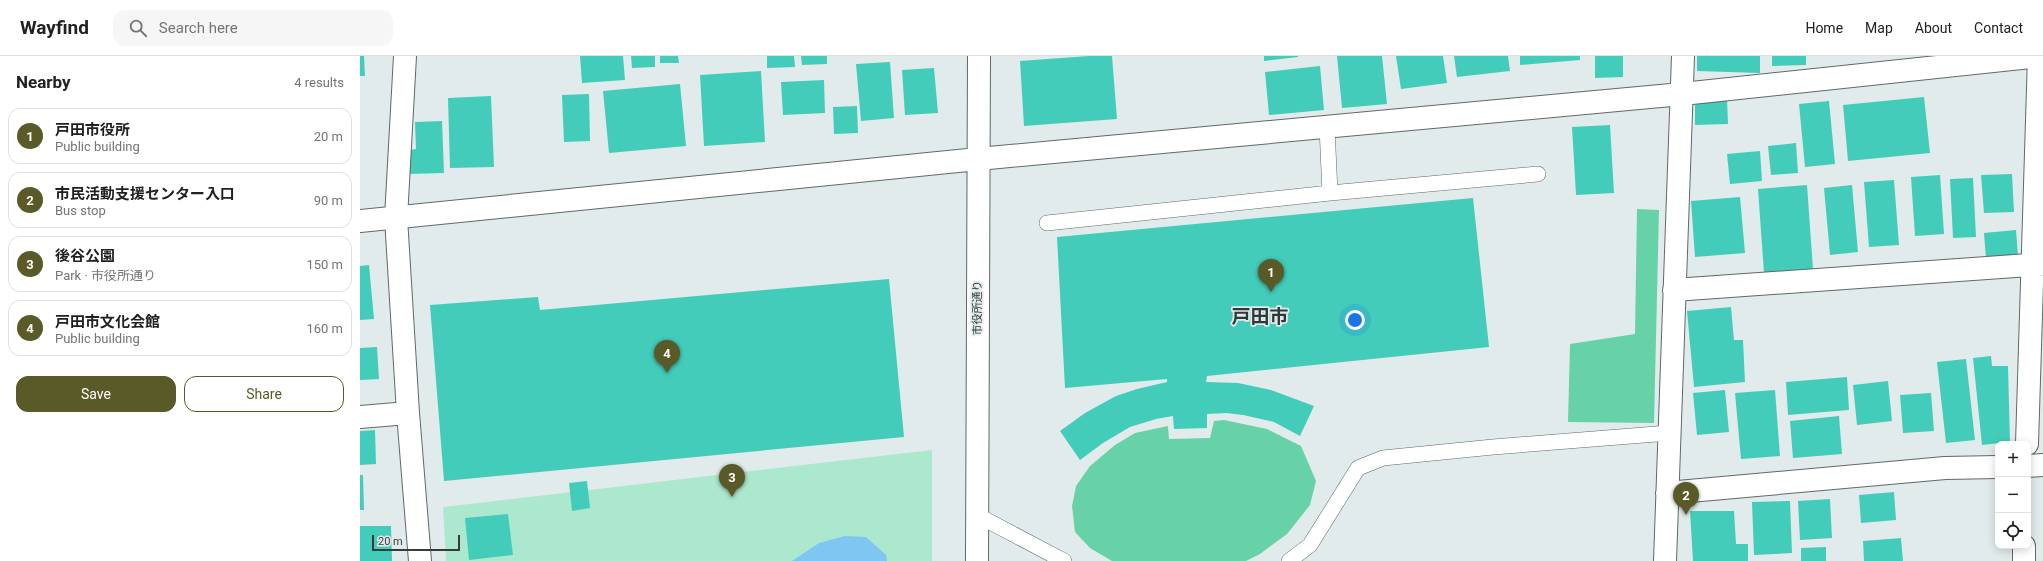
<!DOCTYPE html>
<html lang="en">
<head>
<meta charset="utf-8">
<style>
	:root { --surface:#fff; --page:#f6f6f6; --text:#202124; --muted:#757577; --line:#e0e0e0; --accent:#595a27 }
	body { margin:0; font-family:Roboto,"Noto Sans JP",sans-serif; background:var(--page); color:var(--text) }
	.controls { position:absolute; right:12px; bottom:12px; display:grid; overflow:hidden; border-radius:8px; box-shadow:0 2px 10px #0003 }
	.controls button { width:36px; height:36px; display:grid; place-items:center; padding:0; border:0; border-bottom:1px solid var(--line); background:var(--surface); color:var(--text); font:20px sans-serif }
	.scale { position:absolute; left:12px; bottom:10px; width:88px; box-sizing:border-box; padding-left:4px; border:2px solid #383b3c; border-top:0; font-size:11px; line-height:14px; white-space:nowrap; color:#383b3c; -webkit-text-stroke:3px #e2ebeb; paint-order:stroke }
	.you { position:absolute; left:995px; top:264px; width:14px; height:14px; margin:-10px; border:3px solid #fff; border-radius:50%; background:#1a73e8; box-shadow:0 0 0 6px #1a73e833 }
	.badge { display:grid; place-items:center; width:26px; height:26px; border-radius:50%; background:var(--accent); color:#fff; font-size:13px; font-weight:700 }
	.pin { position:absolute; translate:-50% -33px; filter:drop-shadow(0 1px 2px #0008) }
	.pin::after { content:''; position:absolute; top:21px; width:14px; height:12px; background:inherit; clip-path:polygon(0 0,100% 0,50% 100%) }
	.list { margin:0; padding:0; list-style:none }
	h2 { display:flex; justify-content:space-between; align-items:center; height:52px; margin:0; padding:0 16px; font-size:17px }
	h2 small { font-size:13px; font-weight:400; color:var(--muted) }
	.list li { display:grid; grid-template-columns:26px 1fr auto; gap:12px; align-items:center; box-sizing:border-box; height:56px; margin:0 8px 8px; padding:0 8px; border:1px solid var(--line); border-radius:12px }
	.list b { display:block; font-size:15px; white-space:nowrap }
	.list p { margin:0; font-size:13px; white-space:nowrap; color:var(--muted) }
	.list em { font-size:13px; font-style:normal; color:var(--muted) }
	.actions { display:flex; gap:8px; padding:12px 16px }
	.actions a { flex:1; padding:9px 0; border:1px solid var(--accent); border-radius:12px; text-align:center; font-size:14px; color:var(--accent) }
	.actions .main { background:var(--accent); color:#fff }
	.icon { flex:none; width:22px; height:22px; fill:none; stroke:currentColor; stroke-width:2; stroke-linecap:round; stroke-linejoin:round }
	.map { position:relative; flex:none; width:1683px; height:505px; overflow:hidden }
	header { display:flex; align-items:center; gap:24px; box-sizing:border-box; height:56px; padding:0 20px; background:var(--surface); border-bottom:1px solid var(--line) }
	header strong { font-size:19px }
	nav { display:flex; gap:22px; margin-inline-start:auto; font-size:14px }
	.search { width:280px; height:36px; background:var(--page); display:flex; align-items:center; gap:10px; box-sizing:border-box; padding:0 14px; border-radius:12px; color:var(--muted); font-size:15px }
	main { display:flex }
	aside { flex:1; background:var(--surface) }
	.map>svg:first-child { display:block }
	.green { fill:#ace8cd }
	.forest { fill:#67d2a7 }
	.water { fill:#7fc6f2 }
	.building { fill:#43ccba }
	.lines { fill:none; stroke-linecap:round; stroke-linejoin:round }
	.lane-casing { stroke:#606869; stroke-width:16 }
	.street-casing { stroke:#606869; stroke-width:24 }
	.secondary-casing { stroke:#606869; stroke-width:24 }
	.lane { stroke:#fff; stroke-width:15 }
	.street { stroke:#fff; stroke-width:22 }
	.secondary { stroke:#fff; stroke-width:22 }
	.labels { text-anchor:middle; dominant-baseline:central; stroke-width:3.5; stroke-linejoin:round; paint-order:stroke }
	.street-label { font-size:11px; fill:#383b3c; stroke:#e2ebeb }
	.town-label { font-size:19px; font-weight:bold; fill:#303838; stroke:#e2ebeb }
</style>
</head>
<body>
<header>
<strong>Wayfind</strong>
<div class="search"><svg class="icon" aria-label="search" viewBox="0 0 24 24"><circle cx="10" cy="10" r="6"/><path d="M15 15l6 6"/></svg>Search here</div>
<nav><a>Home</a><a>Map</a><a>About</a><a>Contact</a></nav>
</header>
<main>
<aside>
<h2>Nearby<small>4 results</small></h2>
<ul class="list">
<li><span class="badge">1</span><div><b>戸田市役所</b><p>Public building</p></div><em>20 m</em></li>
<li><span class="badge">2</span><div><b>市民活動支援センター入口</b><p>Bus stop</p></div><em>90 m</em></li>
<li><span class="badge">3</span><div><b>後谷公園</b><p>Park · 市役所通り</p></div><em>150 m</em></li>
<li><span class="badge">4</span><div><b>戸田市文化会館</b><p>Public building</p></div><em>160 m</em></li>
</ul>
<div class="actions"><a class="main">Save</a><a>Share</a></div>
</aside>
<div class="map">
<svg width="1683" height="505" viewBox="0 0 1683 505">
	<rect width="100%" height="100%" fill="#e2ebeb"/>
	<!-- green -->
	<path class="green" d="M 572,394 L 572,505 L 86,505 L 83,451 Z"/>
	<!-- forest -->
	<path class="forest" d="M 1277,153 L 1299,154 L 1294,367 L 1208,366 L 1210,288 L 1275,278 Z
		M 864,364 L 907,373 L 941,390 L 956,425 L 950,449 L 927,478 L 900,498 L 886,505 L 752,505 L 730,492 L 715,476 L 712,450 L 716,430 L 730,410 L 755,389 L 775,377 L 808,370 L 809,383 L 850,382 L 854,365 Z"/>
	<!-- water -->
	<path class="water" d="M 485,480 L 506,481 L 526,499 L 527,505 L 432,505 L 459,487 Z"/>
	<!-- building -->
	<path class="building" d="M 0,0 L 4,0 L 5,20 L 0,20 Z
		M 220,0 L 263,0 L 265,24 L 222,27 Z
		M 271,0 L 295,0 L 295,11 L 272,12 Z
		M 300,0 L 318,0 L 319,7 L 300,7 Z
		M 407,0 L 434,0 L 435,11 L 407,12 Z
		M 441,0 L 467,0 L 467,8 L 442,9 Z
		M 729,0 L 752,0 L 757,63 L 664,70 L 660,5 Z
		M 904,0 L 938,0 L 938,1 L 904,5 Z
		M 977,0 L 1022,0 L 1027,48 L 982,52 Z
		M 1036,0 L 1083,0 L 1087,27 L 1041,33 Z
		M 1094,0 L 1148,0 L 1150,15 L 1097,21 Z
		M 1160,0 L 1220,0 L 1220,4 L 1160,9 Z
		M 1235,0 L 1263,0 L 1263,21 L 1235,22 Z
		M 1337,0 L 1400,0 L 1400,17 L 1337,15 Z
		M 1412,0 L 1446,0 L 1446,9 L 1412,10 Z
		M 530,6 L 534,62 L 501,65 L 496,8 Z
		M 960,10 L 964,54 L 909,59 L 905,16 Z
		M 574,12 L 578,57 L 545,59 L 542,14 Z
		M 401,15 L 405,86 L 344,90 L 340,19 Z
		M 464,24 L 465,57 L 423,59 L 421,26 Z
		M 320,28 L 326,90 L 249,97 L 243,35 Z
		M 229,38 L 230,85 L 204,86 L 202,39 Z
		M 131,40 L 134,111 L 90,112 L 88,42 Z
		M 1564,41 L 1570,97 L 1488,105 L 1483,49 Z
		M 1367,43 L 1368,68 L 1335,69 L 1335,44 Z
		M 1469,45 L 1475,108 L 1445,111 L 1439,48 Z
		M 497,50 L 498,77 L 474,78 L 473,51 Z
		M 82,65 L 84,117 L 49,118 L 48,94 L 56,93 L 55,66 Z
		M 1250,69 L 1254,137 L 1216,139 L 1212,71 Z
		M 1436,87 L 1438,117 L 1411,119 L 1408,90 Z
		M 1400,95 L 1402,125 L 1370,128 L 1367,98 Z
		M 1652,118 L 1654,156 L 1624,157 L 1621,119 Z
		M 1580,119 L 1584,178 L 1555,180 L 1551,121 Z
		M 1613,122 L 1616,181 L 1593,182 L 1590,123 Z
		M 1534,124 L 1539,189 L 1509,191 L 1504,126 Z
		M 1447,129 L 1453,213 L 1404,217 L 1398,133 Z
		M 1492,129 L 1498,196 L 1470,199 L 1464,132 Z
		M 1380,141 L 1385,197 L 1335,201 L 1331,145 Z
		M 1113,142 L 1129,291 L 847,320 L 846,326 L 878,327 L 911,334 L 954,350 L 940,380 L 914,366 L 883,359 L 866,357 L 847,358 L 847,372 L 814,373 L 813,360 L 796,363 L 770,371 L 743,387 L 720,404 L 700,375 L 725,357 L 756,340 L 777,333 L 807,326 L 807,323 L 705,332 L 697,181 Z
		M 1656,174 L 1658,200 L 1626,203 L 1624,177 Z
		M 9,209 L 14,263 L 0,264 L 0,210 Z
		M 529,223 L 544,381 L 84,425 L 70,249 L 178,241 L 180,254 Z
		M 1371,251 L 1374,284 L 1383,284 L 1385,326 L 1334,331 L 1327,255 Z
		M 17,291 L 19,323 L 0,324 L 0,292 Z
		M 1631,300 L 1632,310 L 1648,310 L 1650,386 L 1622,389 L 1613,302 Z
		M 1606,303 L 1615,384 L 1586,387 L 1577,306 Z
		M 1487,321 L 1489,354 L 1428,359 L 1426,326 Z
		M 1528,325 L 1532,365 L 1497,369 L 1493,329 Z
		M 1365,334 L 1369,376 L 1337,379 L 1333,337 Z
		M 1415,334 L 1420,400 L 1381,403 L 1375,337 Z
		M 1571,337 L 1574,375 L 1543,377 L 1540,339 Z
		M 1479,360 L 1482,398 L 1433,402 L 1430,365 Z
		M 15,374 L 16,408 L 0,409 L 0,375 Z
		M 0,419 L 3,419 L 4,454 L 0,454 Z
		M 227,425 L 230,452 L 212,455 L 209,427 Z
		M 1534,436 L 1536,464 L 1501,467 L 1499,439 Z
		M 1470,443 L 1472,482 L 1440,484 L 1438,445 Z
		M 1430,445 L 1432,497 L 1394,499 L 1392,446 Z
		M 1330,455 L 1374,455 L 1376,488 L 1388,488 L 1388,505 L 1333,505 Z
		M 148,458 L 153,499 L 109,504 L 105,462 Z
		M 0,470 L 31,470 L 32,505 L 0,505 Z
		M 1541,482 L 1543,505 L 1504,505 L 1503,485 Z
		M 1466,491 L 1466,505 L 1441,505 L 1441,492 Z"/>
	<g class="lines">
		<!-- lane casing -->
		<g class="lane-casing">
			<path id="lane" d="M 970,137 L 1178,118
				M 687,167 L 970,137 L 967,71
				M 617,459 L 704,505
				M 929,505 L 950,489 L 998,412 L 1023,402 L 1133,391 L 1309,377"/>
		</g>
		<!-- street casing -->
		<g class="street-casing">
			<path id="street" d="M 45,0 L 36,162 L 48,357 L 60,505
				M 618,103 L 1322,38 L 1681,0
				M 1314,234 L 1683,208
				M 0,361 L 48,357
				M 1667,388 L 1679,0
				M 1668,410 L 1683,409
				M 1307,437 L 1585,412 L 1638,411
				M 1305,505 L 1323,0
				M 1664,505 L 1664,490"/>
		</g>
		<!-- secondary casing -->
		<g class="secondary-casing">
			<path id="secondary" d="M 0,165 L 618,103
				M 617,505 L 619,0"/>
		</g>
		<!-- lane -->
		<use href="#lane" class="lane"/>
		<!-- street -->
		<use href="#street" class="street"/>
		<!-- secondary -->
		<use href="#secondary" class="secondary"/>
	</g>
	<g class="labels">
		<!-- street labels -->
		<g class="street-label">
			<text transform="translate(617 252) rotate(-90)">市役所通り</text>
		</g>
		<!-- town labels -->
		<g class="town-label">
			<text x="900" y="260">戸田市</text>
		</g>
	</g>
</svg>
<div class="controls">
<button>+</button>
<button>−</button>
<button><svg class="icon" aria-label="locate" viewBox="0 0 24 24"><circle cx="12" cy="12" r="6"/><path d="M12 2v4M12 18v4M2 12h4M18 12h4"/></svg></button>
</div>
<div class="scale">20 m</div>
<div class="you"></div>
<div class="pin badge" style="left:911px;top:236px">1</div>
<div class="pin badge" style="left:1326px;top:459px">2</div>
<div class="pin badge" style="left:372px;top:441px">3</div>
<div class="pin badge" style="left:307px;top:317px">4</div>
</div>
</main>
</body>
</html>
